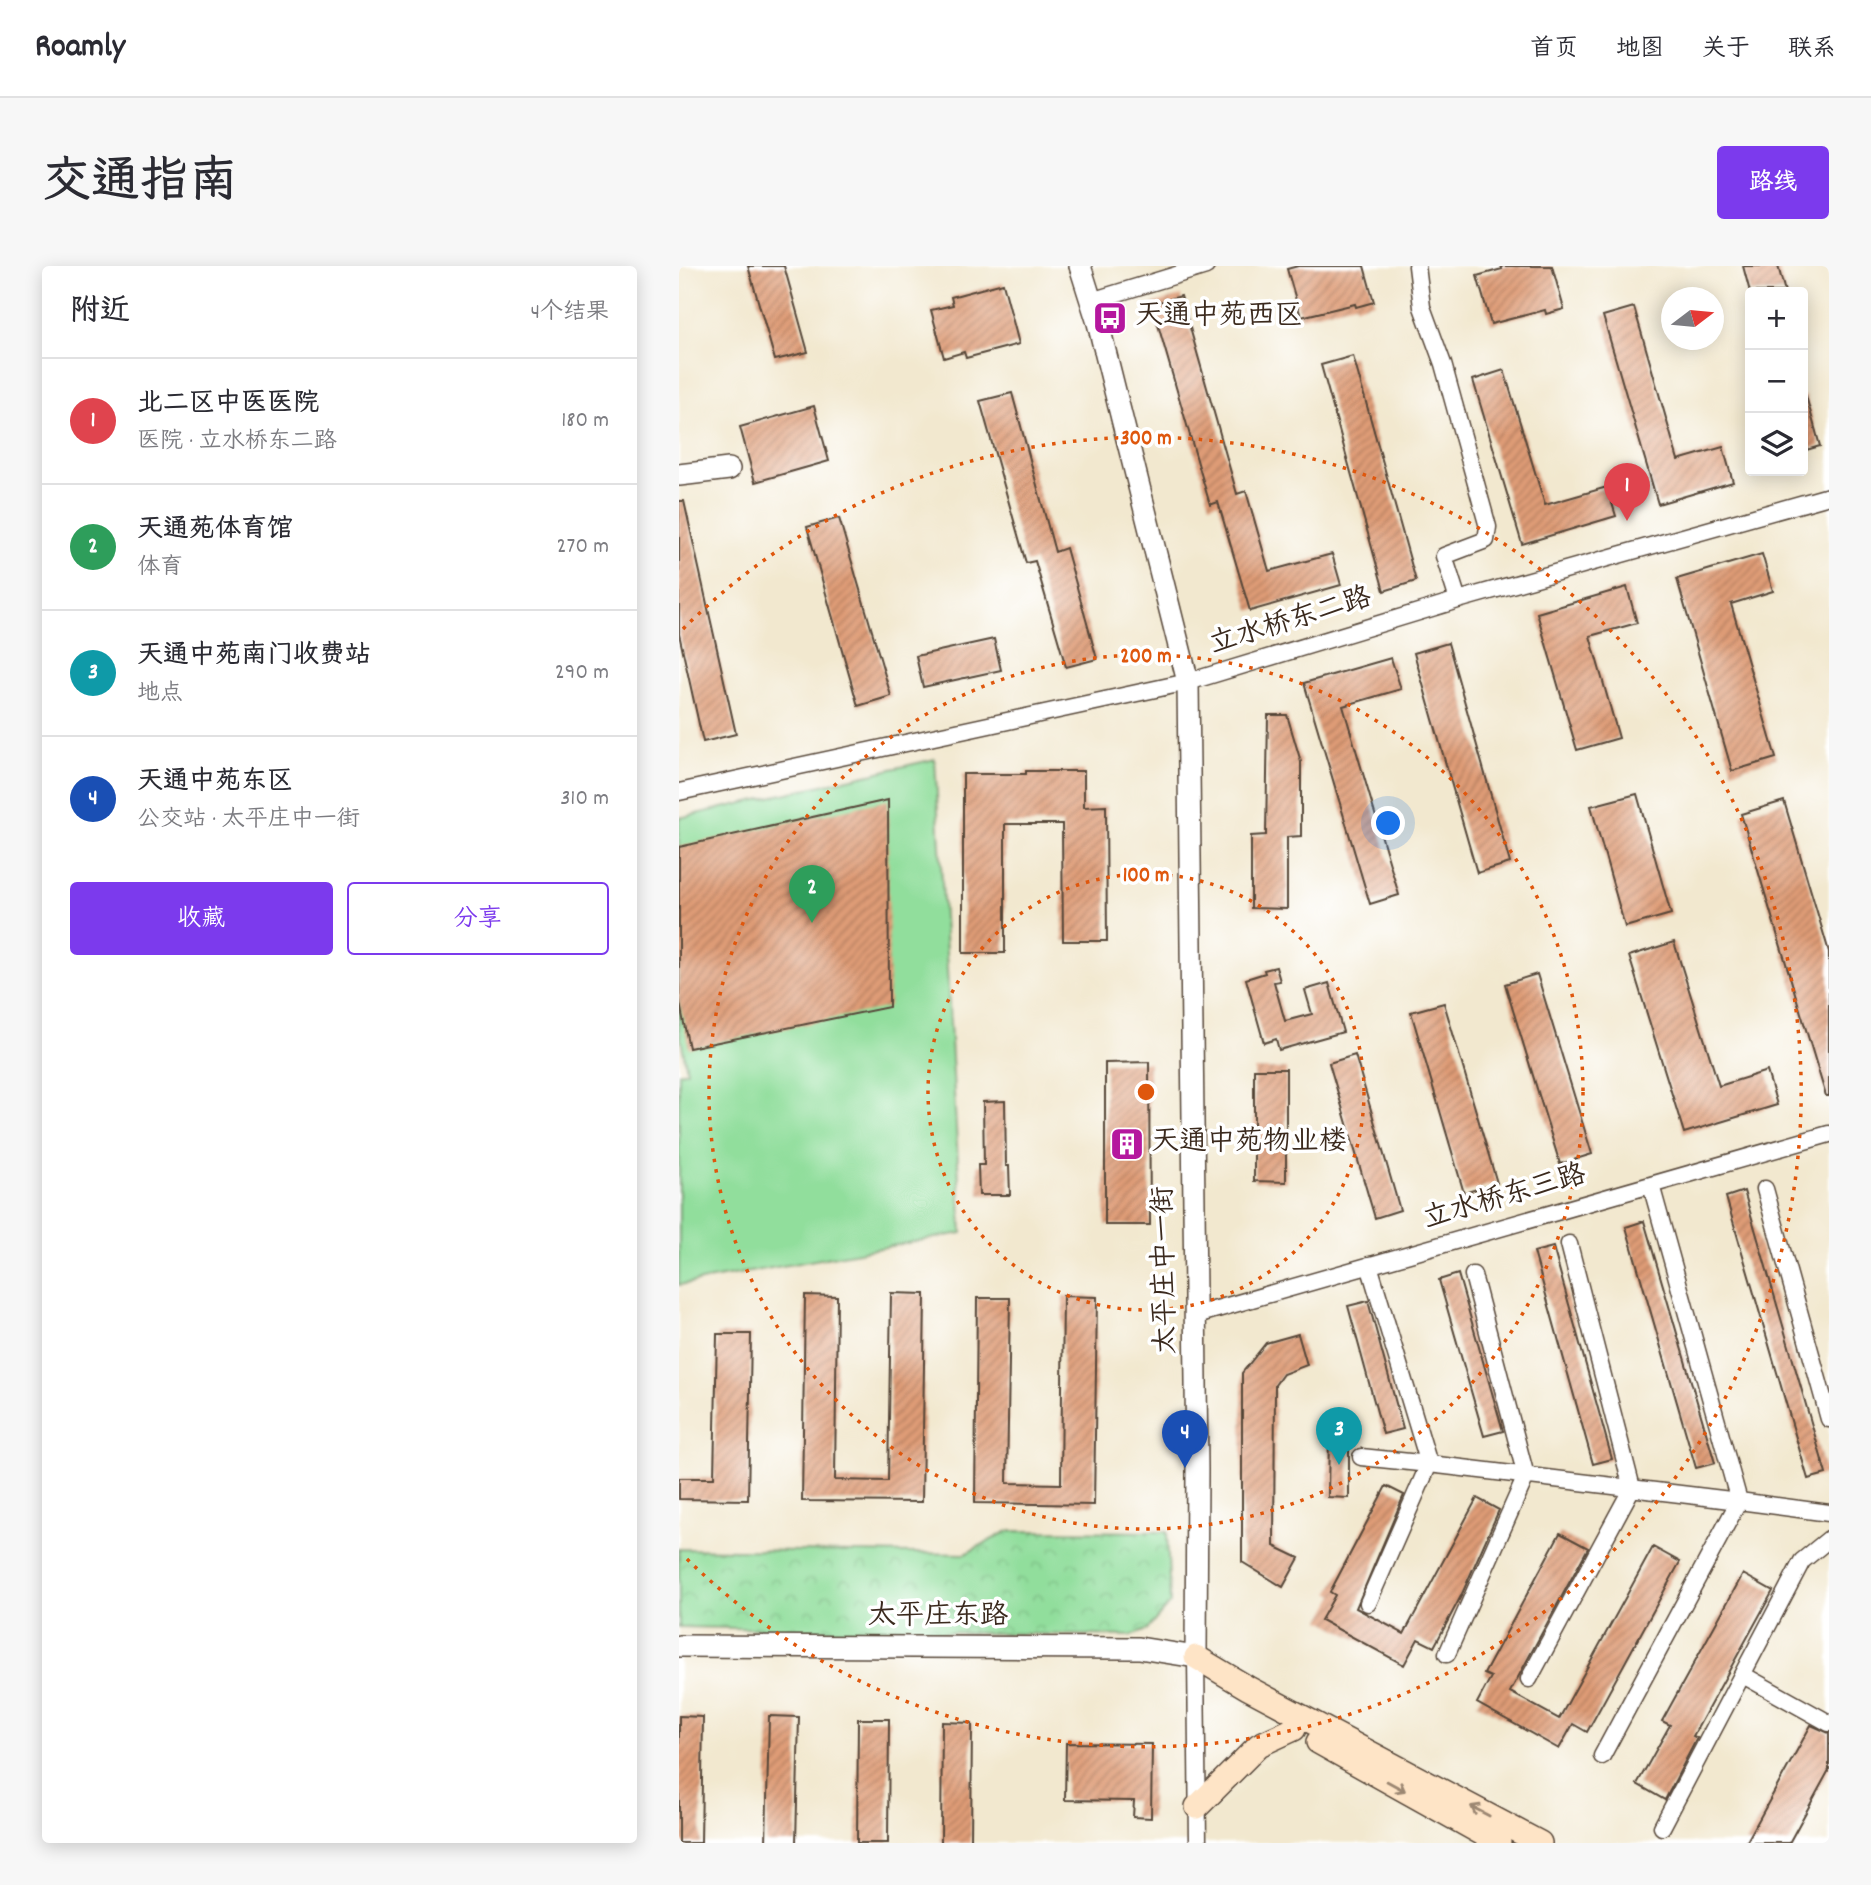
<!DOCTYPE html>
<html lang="zh">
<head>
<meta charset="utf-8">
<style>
	:root { --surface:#fff; --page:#f7f7f7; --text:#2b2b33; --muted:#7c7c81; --line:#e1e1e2; --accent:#7c3aed }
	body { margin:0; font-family:Dekko,"LXGW WenKai TC",sans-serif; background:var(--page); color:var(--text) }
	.controls { position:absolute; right:21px; top:21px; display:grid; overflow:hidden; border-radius:7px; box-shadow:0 4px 18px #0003 }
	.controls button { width:63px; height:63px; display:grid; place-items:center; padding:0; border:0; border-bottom:2px solid var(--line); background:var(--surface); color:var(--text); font:35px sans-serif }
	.compass { position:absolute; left:982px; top:21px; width:63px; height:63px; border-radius:50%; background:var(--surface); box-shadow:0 4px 18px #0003; rotate:74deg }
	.you { position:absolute; left:710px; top:558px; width:24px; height:24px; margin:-18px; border:5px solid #fff; border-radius:50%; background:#1a73e8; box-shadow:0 0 0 10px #1a73e833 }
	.badge { display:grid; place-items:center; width:46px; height:46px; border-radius:50%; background:var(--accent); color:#fff; font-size:23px; font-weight:700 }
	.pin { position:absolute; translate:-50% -58px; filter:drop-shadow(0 2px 4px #0008) }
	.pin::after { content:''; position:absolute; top:37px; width:24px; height:21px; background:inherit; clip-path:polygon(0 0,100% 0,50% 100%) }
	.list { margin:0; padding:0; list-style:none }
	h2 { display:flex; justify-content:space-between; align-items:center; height:91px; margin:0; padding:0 28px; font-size:30px }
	h2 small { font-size:23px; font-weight:400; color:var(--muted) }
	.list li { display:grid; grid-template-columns:46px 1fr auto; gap:21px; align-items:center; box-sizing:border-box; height:126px; padding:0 28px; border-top:2px solid var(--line) }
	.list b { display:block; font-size:26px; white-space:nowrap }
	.list p { margin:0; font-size:23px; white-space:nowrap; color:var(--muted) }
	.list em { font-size:23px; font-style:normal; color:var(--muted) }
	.actions { display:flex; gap:14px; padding:21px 28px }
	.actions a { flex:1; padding:16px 0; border:2px solid var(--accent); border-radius:7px; text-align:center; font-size:24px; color:var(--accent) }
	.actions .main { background:var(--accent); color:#fff }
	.icon { flex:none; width:38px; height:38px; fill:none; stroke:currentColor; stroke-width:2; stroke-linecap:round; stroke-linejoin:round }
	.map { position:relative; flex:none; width:1150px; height:1577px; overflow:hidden; border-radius:7px }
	header { display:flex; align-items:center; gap:42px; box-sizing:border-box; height:98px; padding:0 35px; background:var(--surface); border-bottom:2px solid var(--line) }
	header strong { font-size:33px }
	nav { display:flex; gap:38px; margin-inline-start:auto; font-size:24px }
	.intro { display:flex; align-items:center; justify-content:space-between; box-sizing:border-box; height:168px; padding:0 42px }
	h1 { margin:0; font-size:49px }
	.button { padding:18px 32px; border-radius:7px; background:var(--accent); color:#fff; font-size:24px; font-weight:700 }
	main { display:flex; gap:42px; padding:0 42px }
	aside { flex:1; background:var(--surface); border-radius:7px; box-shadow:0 4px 18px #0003 }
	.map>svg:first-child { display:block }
	.park { fill:url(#park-crowns); stroke:#66845d; stroke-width:2 }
	.garden { fill:#91de9c; stroke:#66845d; stroke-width:2 }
	.building { fill:url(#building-hatch) }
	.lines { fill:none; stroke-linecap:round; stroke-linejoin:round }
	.minor-casing { stroke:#564639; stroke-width:19 }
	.tertiary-casing { stroke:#564639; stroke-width:24 }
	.secondary-casing { stroke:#564639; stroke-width:26 }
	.minor { stroke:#fff; stroke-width:16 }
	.tertiary { stroke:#fff; stroke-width:21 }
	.secondary { stroke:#fee4c6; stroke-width:23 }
	.oneway { stroke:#9c8772 }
	.ring { fill:none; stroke:#df570d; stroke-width:3.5; stroke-dasharray:3.5 7 }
	.labels { text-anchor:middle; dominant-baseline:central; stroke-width:7; stroke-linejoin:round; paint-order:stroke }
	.poi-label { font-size:28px; fill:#3b2a1e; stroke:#fff; text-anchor:start }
	.street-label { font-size:28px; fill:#3b2a1e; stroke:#fff }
	.centre { fill:#df570d; stroke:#fff; stroke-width:3.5 }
	.ring-label { font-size:21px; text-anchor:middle; font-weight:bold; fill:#df570d; stroke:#fff; stroke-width:7; stroke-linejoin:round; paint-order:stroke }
</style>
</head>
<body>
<header>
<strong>Roamly</strong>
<nav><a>首页</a><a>地图</a><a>关于</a><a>联系</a></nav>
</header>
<div class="intro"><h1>交通指南</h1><a class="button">路线</a></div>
<main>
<aside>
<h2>附近<small>4个结果</small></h2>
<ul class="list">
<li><span class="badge" style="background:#e0444e">1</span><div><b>北二区中医医院</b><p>医院 · 立水桥东二路</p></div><em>180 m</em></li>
<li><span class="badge" style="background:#2e9e5b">2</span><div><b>天通苑体育馆</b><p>体育</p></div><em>270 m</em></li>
<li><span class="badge" style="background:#0f9aa8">3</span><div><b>天通中苑南门收费站</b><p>地点</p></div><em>290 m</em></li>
<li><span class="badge" style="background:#1a4fb4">4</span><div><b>天通中苑东区</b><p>公交站 · 太平庄中一街</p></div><em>310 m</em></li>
</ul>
<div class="actions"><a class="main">收藏</a><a>分享</a></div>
</aside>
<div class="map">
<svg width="1150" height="1577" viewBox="0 0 1150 1577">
	<defs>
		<pattern id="park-crowns" width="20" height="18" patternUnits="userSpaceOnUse" patternTransform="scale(1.75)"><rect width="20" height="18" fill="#91de9c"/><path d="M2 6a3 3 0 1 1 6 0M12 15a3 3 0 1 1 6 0" fill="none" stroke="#7ebf86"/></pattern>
		<pattern id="building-hatch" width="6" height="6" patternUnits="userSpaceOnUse" patternTransform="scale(1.75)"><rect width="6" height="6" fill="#de9b76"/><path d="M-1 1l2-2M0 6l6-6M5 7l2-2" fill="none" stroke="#b57f60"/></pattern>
	</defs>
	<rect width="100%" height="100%" fill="#fff"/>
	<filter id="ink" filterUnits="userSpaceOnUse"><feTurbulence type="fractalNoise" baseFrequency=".0143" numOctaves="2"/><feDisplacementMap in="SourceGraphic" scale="14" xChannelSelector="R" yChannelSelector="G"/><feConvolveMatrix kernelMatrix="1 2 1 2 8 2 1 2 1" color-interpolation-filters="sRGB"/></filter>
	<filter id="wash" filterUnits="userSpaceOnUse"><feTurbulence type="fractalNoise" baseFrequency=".00686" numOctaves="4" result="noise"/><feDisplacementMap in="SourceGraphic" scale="28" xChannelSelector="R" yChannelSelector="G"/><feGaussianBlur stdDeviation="1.57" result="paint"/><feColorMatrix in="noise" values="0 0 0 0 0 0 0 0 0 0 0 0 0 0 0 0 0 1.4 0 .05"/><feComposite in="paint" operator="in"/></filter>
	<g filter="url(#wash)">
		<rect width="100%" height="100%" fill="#f2e8cf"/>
		<!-- park -->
		<path class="park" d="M 329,1265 L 488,1266 L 491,1337 L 468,1364 L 452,1370 L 0,1361 L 0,1283 L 286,1288 Z"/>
		<!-- garden -->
		<path class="garden" d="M 256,493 L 283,967 L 0,1019 L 0,807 L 8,805 L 0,762 L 0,552 Z"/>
		<g id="blocks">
			<!-- building -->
			<path class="building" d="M 69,0 L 105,0 L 129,86 L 96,94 Z
				M 619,0 L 685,0 L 695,36 L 677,41 L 676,38 L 622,51 L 608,3 Z
				M 822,0 L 873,0 L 885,43 L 867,48 L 866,44 L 812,58 L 798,10 L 823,3 Z
				M 1064,0 L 1099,0 L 1106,26 L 1071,26 Z
				M 324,17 L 340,78 L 287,92 L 285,86 L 265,92 L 252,44 L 274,39 L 272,31 Z
				M 502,30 L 558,228 L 567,225 L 590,305 L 653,288 L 662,319 L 571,345 L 539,236 L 531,239 L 473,38 Z
				M 955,41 L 999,194 L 1044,181 L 1054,216 L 979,238 L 924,50 Z
				M 674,90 L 737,315 L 705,325 L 642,99 Z
				M 825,104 L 866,239 L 928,221 L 937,250 L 843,278 L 794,114 Z
				M 333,127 L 376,286 L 387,282 L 418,393 L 387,401 L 356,295 L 347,297 L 301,135 Z
				M 1124,130 L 1127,130 L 1141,180 L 1124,185 Z
				M 135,140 L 150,195 L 76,216 L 61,161 Z
				M 0,235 L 5,235 L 57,468 L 24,476 L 0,368 Z
				M 160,252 L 212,430 L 179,440 L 128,261 Z
				M 1083,288 L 1094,325 L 1052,338 L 1097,492 L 1053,505 L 998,313 Z
				M 948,321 L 958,357 L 911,370 L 940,472 L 898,484 L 858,347 Z
				M 315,373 L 322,404 L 244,421 L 237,390 Z
				M 769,377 L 831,597 L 798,607 L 735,387 Z
				M 712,392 L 722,423 L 664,440 L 720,629 L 691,638 L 625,417 Z
				M 589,449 L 608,449 L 622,496 L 622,570 L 608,571 L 608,643 L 572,642 L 572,570 L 587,569 Z
				M 347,505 L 405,505 L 405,541 L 427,540 L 428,675 L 384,675 L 383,558 L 326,558 L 326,687 L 284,687 L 284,508 L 347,508 Z
				M 958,528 L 992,648 L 946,661 L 912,540 Z
				M 209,534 L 210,741 L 10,782 L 0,733 L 0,581 Z
				M 1105,535 L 1150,686 L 1150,830 L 1147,830 L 1062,548 Z
				M 995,676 L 1040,820 L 1088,805 L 1098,839 L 1005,867 L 950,690 Z
				M 597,701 L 601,715 L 595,716 L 606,755 L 633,748 L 626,724 L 650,717 L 664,766 L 600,784 L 597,773 L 585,777 L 567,713 L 586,707 L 585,704 Z
				M 858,708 L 913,888 L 881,898 L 826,718 Z
				M 765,737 L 818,917 L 785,927 L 732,746 Z
				M 676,789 L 721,944 L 696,952 L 650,797 Z
				M 470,796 L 471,959 L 426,959 L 426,797 Z
				M 575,803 L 607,803 L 607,916 L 575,915 Z
				M 326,835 L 327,900 L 330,900 L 331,929 L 300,929 L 299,899 L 305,899 L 304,836 Z
				M 1065,925 L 1147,1208 L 1129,1213 L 1047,931 Z
				M 965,955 L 1036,1197 L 1017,1202 L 947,961 Z
				M 874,981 L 933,1193 L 914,1198 L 855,986 Z
				M 779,1008 L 824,1165 L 805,1170 L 760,1014 Z
				M 212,1027 L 246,1028 L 243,1236 L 123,1235 L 126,1029 L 158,1030 L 156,1214 L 209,1215 Z
				M 384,1030 L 418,1031 L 415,1239 L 296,1237 L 298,1032 L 331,1032 L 328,1217 L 382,1218 Z
				M 689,1035 L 724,1163 L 704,1168 L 669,1040 Z
				M 38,1068 L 72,1068 L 69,1234 L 0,1233 L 0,1212 L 35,1212 Z
				M 619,1068 L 628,1099 L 604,1108 L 596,1119 L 595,1280 L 620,1292 L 604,1321 L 563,1296 L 563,1107 L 587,1077 Z
				M 650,1166 L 670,1167 L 670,1232 L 649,1231 Z
				M 707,1220 L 725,1229 L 677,1342 L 725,1368 L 798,1232 L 820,1244 L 782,1330 L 755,1381 L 739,1373 L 725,1399 L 642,1354 L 656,1329 L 651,1326 Z
				M 881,1267 L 909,1282 L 831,1426 L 880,1453 L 974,1281 L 1001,1296 L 908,1466 L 894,1458 L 880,1483 L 798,1437 L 812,1411 L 805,1408 Z
				M 1064,1308 L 1094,1325 L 1014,1470 L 1018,1472 L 986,1534 L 958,1518 L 991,1459 L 983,1455 Z
				M 0,1450 L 24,1451 L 22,1577 L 0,1577 Z
				M 90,1450 L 120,1451 L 117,1577 L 87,1577 Z
				M 179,1453 L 210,1453 L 209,1577 L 178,1577 Z
				M 263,1456 L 293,1457 L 292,1577 L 262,1577 Z
				M 1132,1459 L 1150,1467 L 1150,1504 L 1110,1577 L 1067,1577 Z
				M 387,1477 L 473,1478 L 472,1552 L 454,1551 L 455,1535 L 386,1534 Z"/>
		</g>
	</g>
	<g filter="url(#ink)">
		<use href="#blocks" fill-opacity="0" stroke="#564639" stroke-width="2"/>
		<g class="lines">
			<!-- minor casing -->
			<g class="minor-casing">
				<path id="minor" d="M 738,0 L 743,41 L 764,98 L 809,261 L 807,274 L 765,290 L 779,334
					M 412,35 L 527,0
					M 0,526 L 509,416 L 779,334 L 1150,230
					M 972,919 L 1060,1235 L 1150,1247
					M 1086,923 L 1150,1153
					M 690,999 L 750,1198 L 1060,1235 L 923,1490
					M 517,1049 L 1150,868
					M 682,1191 L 750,1198 L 689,1337
					M 768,1388 L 847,1210 L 794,1009
					M 517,1391 L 519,1577
					M 1064,1409 L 1150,1457
					M 850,1413 L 953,1222 L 890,978
					M 983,1561 L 1123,1295 L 1150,1273"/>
			</g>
			<!-- tertiary casing -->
			<g class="tertiary-casing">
				<path id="tertiary" d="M 0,209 L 50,203
					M 0,1380 L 460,1382 L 517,1391 L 518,1203 L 509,416 L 419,57 L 401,0"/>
			</g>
			<!-- secondary casing -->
			<g class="secondary-casing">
				<path id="secondary" d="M 517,1391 L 569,1422 L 861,1577
					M 639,1476 L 820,1577
					M 518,1541 L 580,1479 L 615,1463"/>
			</g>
			<!-- minor -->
			<use href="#minor" class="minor"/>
			<!-- tertiary -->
			<use href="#tertiary" class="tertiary"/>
			<!-- secondary -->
			<use href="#secondary" class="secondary"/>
		</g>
		<!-- one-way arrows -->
		<defs><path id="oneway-shaft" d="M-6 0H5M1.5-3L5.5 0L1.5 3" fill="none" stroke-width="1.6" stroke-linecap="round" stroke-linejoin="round" transform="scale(1.75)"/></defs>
		<g class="oneway">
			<use href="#oneway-shaft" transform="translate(717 1520) rotate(29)"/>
			<use href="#oneway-shaft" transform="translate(801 1545) rotate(-152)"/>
		</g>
	</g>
	<!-- distance rings -->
	<g class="ring">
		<circle cx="467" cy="826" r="218"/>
		<circle cx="467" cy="826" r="437"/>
		<path d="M4 363A655 655 0 1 1 4 1289"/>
	</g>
	<!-- icons -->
	<defs>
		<g id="bus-square" transform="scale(1.75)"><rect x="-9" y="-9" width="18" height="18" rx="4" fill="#b5179e" stroke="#fff"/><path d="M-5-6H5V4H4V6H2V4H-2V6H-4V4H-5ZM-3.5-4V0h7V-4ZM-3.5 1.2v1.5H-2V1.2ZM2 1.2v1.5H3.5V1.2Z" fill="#fff"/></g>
		<g id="building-square" transform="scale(1.75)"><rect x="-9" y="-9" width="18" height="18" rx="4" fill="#b5179e" stroke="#fff"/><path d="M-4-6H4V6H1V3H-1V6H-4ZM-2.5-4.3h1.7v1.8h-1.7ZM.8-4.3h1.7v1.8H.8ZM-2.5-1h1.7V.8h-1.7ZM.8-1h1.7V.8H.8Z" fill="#fff"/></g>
	</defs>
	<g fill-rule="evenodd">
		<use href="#bus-square" x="431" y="52"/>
		<use href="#building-square" x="448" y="878"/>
	</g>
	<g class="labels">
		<!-- poi labels -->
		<g class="poi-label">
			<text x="456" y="52">天通中苑西区</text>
			<text x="472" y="878">天通中苑物业楼</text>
		</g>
		<!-- street labels -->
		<g class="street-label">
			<text transform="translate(612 357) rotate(-17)">立水桥东二路</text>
			<text transform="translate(826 933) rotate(-16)">立水桥东三路</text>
			<text transform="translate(488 1004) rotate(-91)">太平庄中一街</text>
			<text x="259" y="1352">太平庄东路</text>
		</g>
	</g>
	<circle cx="467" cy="826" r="10" class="centre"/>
	<g class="ring-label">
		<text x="467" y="178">300 m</text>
		<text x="467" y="396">200 m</text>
		<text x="467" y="615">100 m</text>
	</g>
</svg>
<div class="controls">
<button>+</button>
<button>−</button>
<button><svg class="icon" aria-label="layers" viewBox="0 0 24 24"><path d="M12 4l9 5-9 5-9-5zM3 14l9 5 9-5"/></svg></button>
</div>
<svg class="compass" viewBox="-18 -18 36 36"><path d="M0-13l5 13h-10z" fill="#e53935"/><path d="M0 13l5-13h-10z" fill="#7c7c81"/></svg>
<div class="you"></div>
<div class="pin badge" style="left:948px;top:255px;background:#e0444e">1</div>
<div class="pin badge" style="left:133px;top:657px;background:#2e9e5b">2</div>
<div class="pin badge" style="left:660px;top:1199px;background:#0f9aa8">3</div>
<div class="pin badge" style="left:506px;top:1202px;background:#1a4fb4">4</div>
</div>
</main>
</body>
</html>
